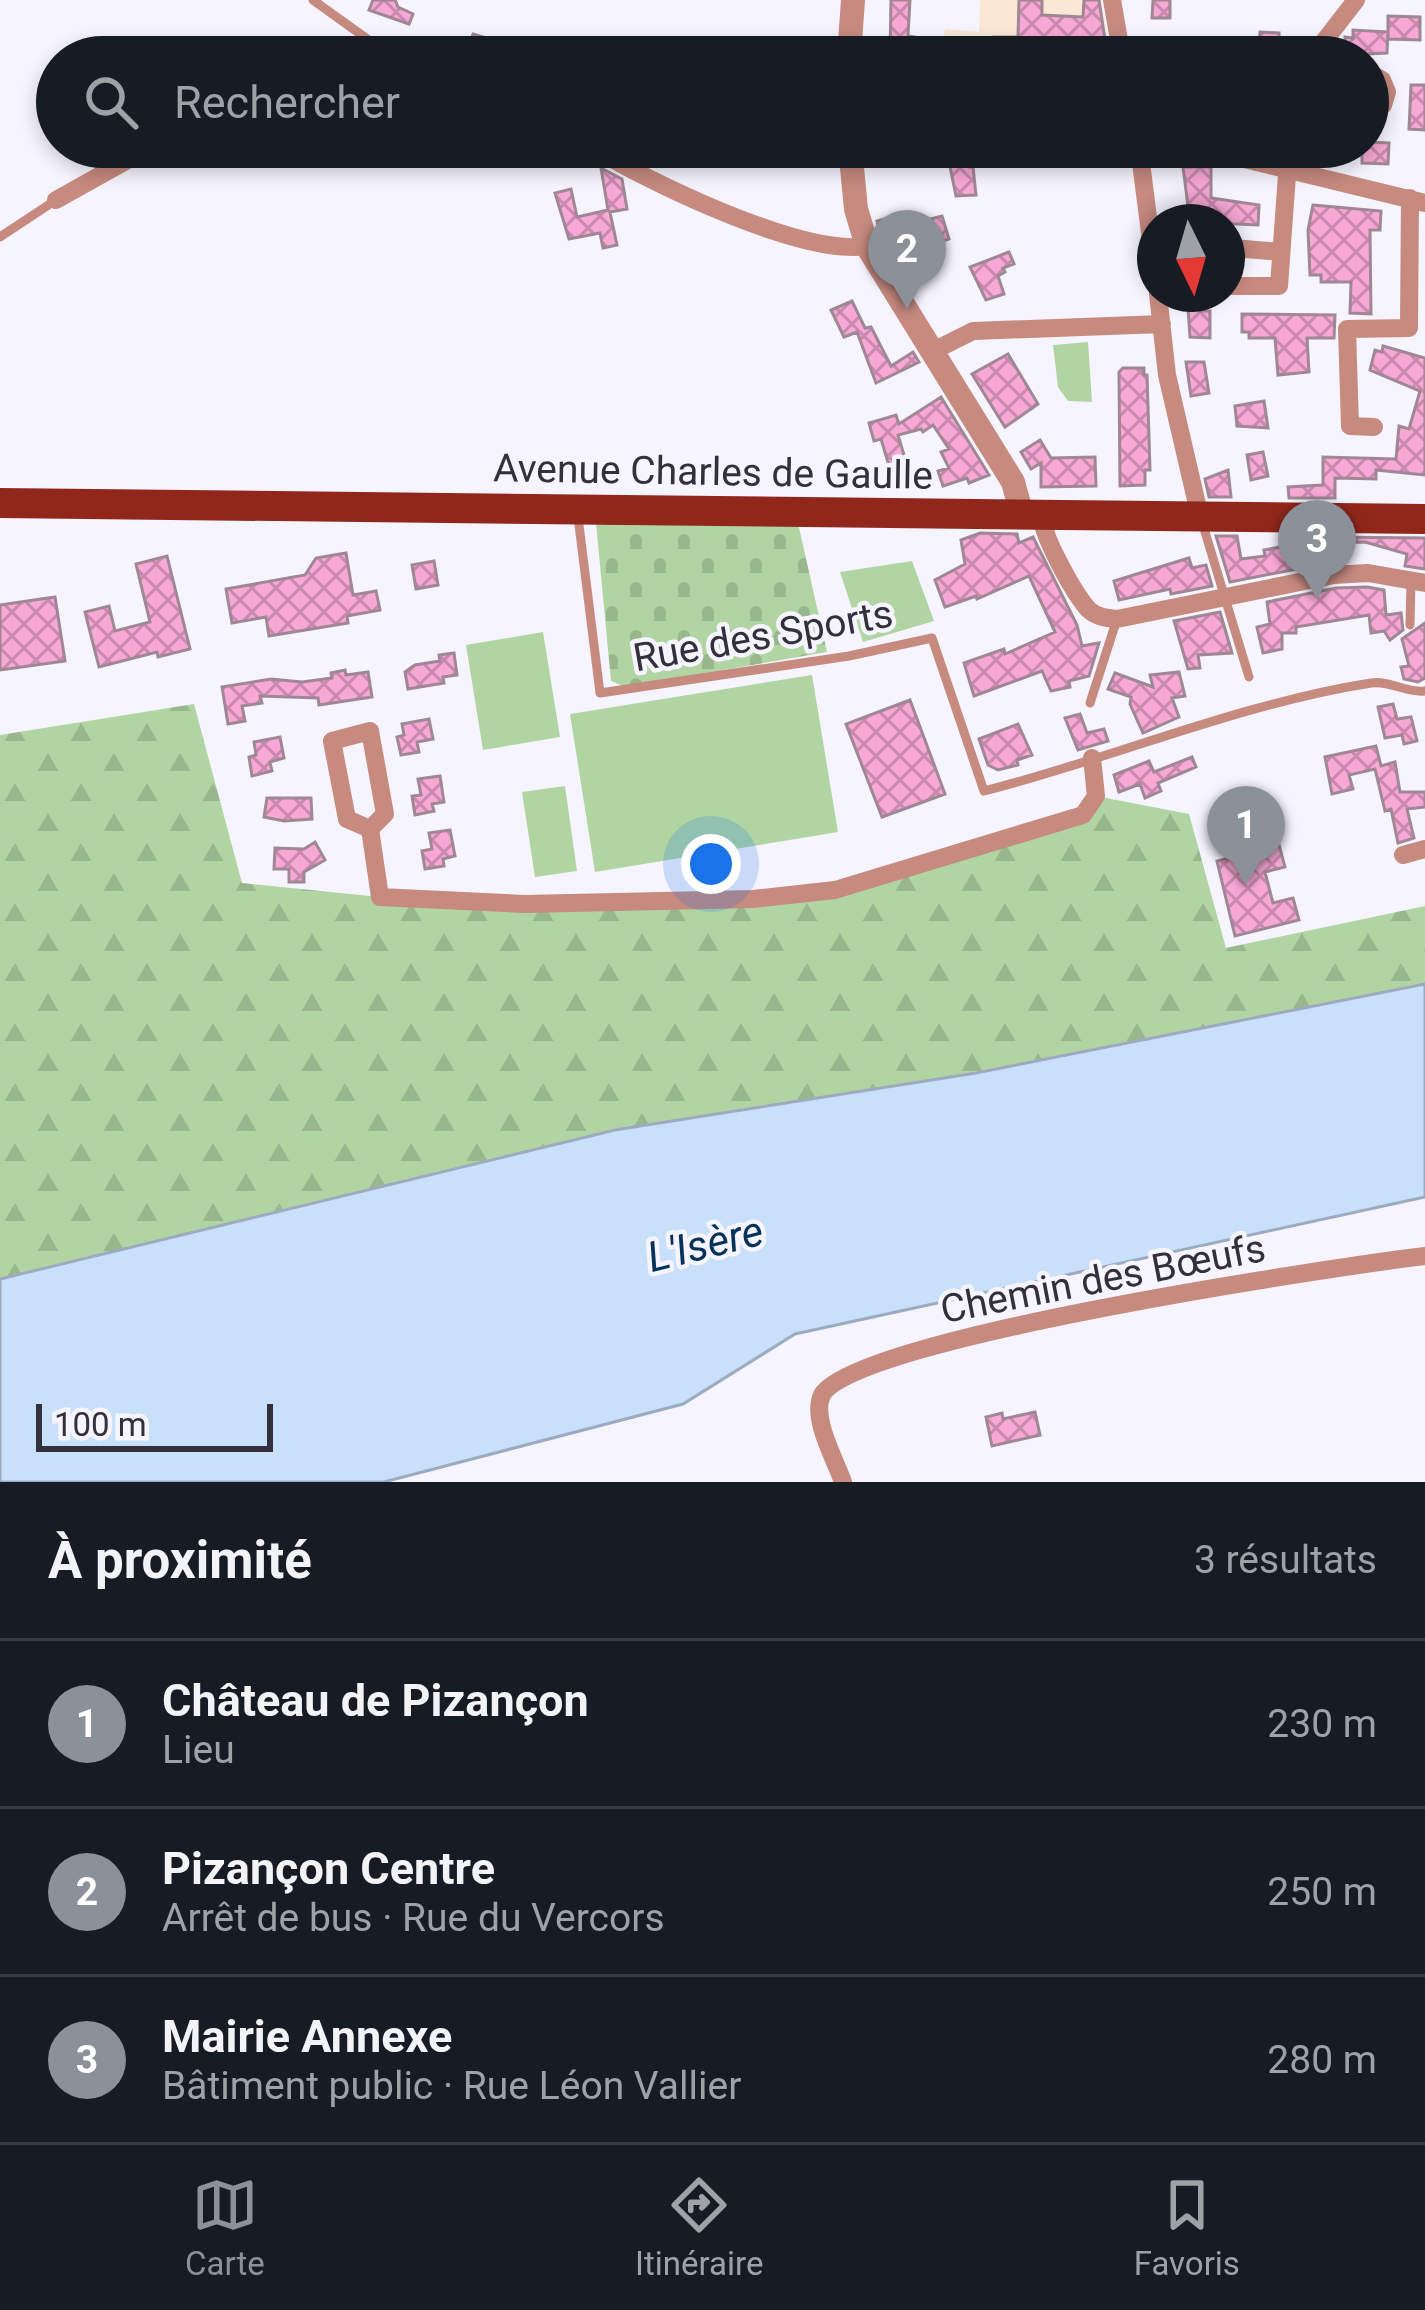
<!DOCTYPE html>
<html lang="fr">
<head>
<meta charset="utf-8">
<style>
	:root { --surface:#171b24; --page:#242831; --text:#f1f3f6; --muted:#9ea1a6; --line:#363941; --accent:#8c9099 }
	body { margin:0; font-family:Roboto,sans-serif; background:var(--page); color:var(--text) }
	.compass { position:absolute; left:1137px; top:204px; width:108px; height:108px; border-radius:50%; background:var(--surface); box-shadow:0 6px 18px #0003; rotate:175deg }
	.scale { position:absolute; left:36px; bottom:30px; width:237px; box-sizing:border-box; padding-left:12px; border:6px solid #32303a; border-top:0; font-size:33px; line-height:42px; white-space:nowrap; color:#32303a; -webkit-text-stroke:9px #f6f4fe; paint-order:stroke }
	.you { position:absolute; left:711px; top:864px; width:42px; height:42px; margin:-30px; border:9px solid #fff; border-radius:50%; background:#1a73e8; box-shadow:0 0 0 18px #1a73e833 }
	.badge { display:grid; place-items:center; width:78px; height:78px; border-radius:50%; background:var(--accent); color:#fff; font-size:39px; font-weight:700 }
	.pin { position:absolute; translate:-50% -99px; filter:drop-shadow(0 3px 6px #0008) }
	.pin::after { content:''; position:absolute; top:63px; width:42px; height:36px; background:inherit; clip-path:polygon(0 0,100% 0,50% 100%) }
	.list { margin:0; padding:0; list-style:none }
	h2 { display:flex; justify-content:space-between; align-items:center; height:156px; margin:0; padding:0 48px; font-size:51px }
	h2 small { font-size:39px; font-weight:400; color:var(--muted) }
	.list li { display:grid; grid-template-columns:78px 1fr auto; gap:36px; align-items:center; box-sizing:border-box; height:168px; padding:0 48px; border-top:3px solid var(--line) }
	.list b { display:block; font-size:45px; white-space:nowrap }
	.list p { margin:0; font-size:39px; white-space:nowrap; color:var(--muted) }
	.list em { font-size:39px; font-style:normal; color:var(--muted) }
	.icon { flex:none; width:66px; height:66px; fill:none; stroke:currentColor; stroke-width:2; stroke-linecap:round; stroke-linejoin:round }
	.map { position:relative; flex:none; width:1425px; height:1482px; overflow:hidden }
	.search { position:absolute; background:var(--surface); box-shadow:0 6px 18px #0003; left:36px; right:36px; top:36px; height:132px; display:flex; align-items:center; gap:30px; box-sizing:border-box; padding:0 42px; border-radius:66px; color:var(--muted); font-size:45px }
	.sheet { height:660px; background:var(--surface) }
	nav { display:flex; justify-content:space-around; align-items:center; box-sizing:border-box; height:168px; border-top:3px solid var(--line); background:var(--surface); font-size:33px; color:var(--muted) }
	nav a { display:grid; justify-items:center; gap:6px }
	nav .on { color:var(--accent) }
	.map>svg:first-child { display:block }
	.education { fill:#fae8d7 }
	.forest { fill:url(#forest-firs) }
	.cemetery { fill:url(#cemetery-stones) }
	.park { fill:#b0d5a3 }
	.water { fill:#c8e0f9; stroke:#9babc0; stroke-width:3 }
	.building { fill:url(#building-cross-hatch); stroke:#a08794; stroke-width:3 }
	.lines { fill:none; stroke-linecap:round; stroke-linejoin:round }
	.service { stroke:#c68a7f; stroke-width:9 }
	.minor { stroke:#c68a7f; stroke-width:18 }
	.tertiary { stroke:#c68a7f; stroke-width:24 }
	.primary { stroke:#91271b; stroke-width:30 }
	.labels { text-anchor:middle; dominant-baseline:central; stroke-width:9; stroke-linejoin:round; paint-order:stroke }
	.street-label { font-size:39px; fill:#32303a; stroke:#f6f4fe }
	.water-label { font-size:42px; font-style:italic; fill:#043259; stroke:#f6f4fe }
</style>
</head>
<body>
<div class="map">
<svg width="1425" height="1482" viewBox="0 0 1425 1482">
	<defs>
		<pattern id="forest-firs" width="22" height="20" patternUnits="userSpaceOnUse" patternTransform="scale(3)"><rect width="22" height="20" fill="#b0d5a3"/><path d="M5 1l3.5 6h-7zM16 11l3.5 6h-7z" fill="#98b78d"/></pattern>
		<pattern id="cemetery-stones" width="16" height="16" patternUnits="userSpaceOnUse" patternTransform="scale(3)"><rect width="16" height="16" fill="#b0d5a3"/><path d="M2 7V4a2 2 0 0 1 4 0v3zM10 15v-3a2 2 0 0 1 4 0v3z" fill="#98b78d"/></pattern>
		<pattern id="building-cross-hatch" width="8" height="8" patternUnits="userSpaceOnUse" patternTransform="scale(3)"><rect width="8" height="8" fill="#f7a8d5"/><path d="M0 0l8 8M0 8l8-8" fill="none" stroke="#c989ae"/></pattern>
	</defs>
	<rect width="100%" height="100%" fill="#f6f4fe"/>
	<!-- education -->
	<path class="education" d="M 980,0 L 1101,0 L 1108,40 L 1064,39 L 1063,57 L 939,57 L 945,29 L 979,32 Z"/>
	<!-- forest -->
	<path class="forest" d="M 194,704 L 242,883 L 380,897 L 516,903 L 835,890 L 1083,815 L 1096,796 L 1189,814 L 1226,948 L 1425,906 L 1425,984 L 976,1073 L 615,1130 L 0,1279 L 0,735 Z"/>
	<!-- cemetery -->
	<path class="cemetery" d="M 596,523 L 798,523 L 827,652 L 625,687 L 611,681 Z"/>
	<!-- park -->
	<path class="park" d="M 1088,342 L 1092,402 L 1068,401 L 1058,387 L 1053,345 Z
		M 912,561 L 934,621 L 863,642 L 840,572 Z
		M 543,632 L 560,737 L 483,750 L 466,645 Z
		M 812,675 L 838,832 L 595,872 L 570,714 Z
		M 565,786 L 577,871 L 535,877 L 522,792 Z"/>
	<!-- water -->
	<path class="water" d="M 1425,984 L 1425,1197 L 795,1334 L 683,1404 L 384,1482 L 0,1482 L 0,1279 L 615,1130 L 976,1073 Z"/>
	<!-- building -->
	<path class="building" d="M 373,0 L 395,0 L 398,7 L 413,14 L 409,24 L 369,10 Z
		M 891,0 L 910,0 L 908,36 L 915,37 L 914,57 L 890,57 Z
		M 1019,0 L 1042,0 L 1042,15 L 1083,17 L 1084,0 L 1099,0 L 1105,40 L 1064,39 L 1063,57 L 992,57 L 993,37 L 1018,37 Z
		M 1153,0 L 1170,0 L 1170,18 L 1152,18 Z
		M 1388,16 L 1420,17 L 1420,40 L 1388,39 L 1388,33 L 1387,53 L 1345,55 L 1345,37 L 1353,38 L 1353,30 L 1388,32 Z
		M 1260,32 L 1279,33 L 1279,57 L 1259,57 Z
		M 473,34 L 512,46 L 507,57 L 486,57 L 467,48 Z
		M 1168,40 L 1202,42 L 1202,57 L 1167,57 Z
		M 1411,85 L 1425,85 L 1425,130 L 1409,129 Z
		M 1368,142 L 1389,143 L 1388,164 L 1362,163 L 1362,147 L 1368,147 Z
		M 270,147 L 308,147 L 310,159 L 274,163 Z
		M 893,147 L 964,147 L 969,167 L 973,167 L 976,195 L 956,196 L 948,157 L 895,163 Z
		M 1183,167 L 1211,167 L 1211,198 L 1259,205 L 1258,225 L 1190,222 Z
		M 601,168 L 622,179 L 627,209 L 610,212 L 617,245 L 603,248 L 600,233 L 569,239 L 555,193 L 571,189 L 577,217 L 608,210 Z
		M 1313,205 L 1381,211 L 1380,230 L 1370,230 L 1371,314 L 1350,313 L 1351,282 L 1321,282 L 1321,275 L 1310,275 L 1308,230 Z
		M 910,212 L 914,227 L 881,236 L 877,221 Z
		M 942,216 L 949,239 L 934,244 L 926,220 Z
		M 1009,252 L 1014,264 L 1003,268 L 1005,272 L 998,276 L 1004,294 L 986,300 L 970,267 Z
		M 1187,294 L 1199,294 L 1199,311 L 1210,311 L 1210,338 L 1190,337 Z
		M 852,301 L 865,328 L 871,327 L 891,366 L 913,352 L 919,362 L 876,383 L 857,332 L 844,337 L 831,310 Z
		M 1242,314 L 1335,315 L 1334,338 L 1307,338 L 1309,372 L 1278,375 L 1275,338 L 1249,338 L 1249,332 L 1242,332 Z
		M 1383,346 L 1425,358 L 1425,475 L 1376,470 L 1376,479 L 1335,478 L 1335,498 L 1289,498 L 1288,487 L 1323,485 L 1323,457 L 1396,459 L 1399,426 L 1409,429 L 1420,391 L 1370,370 L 1375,350 L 1382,352 Z
		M 1008,354 L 1038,404 L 1005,427 L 972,374 Z
		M 1186,362 L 1204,362 L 1209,393 L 1191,396 Z
		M 1123,368 L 1144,368 L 1144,375 L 1147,375 L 1150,470 L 1145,470 L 1145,485 L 1120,486 L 1119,372 Z
		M 941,397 L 989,475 L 969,483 L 967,478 L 943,486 L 938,471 L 949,468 L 941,452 L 949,449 L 933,425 L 923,432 L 921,429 L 898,435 L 910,475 L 893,479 L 881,439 L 874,441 L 869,423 L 896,415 L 899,424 Z
		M 1264,401 L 1268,428 L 1237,426 L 1235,406 Z
		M 1040,440 L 1051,458 L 1095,457 L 1096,486 L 1041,487 L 1041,463 L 1031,469 L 1021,452 Z
		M 1263,452 L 1268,476 L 1251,480 L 1247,455 Z
		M 1228,470 L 1231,497 L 1209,497 L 1205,479 Z
		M 980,533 L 1017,534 L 1019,543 L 1033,537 L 1077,625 L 1082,646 L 1099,643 L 1089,676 L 1069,681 L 1070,687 L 1051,691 L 1042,671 L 974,696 L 964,663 L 1004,649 L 1005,654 L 1055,632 L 1029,576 L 977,599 L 976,596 L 945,607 L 935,580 L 965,564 L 961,540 Z
		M 1216,536 L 1237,536 L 1241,559 L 1265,556 L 1264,550 L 1285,546 L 1285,554 L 1294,555 L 1323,550 L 1323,545 L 1337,544 L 1338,561 L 1230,582 Z
		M 1328,537 L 1425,538 L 1425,569 L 1405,566 L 1407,554 L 1365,542 L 1329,543 Z
		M 346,553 L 353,595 L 376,591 L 380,610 L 347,616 L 348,623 L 269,636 L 266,617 L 232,623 L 226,589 L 305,575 L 316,558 Z
		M 167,556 L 190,649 L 158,657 L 157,652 L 99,667 L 85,612 L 109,606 L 115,631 L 150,622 L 136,564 Z
		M 1189,558 L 1192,568 L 1206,565 L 1212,586 L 1171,594 L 1170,589 L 1119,600 L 1114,581 Z
		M 434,561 L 438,585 L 416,589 L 412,565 Z
		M 1367,587 L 1384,590 L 1386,615 L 1401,613 L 1403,630 L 1390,640 L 1384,631 L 1371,633 L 1369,615 L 1296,627 L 1296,633 L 1282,633 L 1282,649 L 1263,653 L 1257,627 L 1270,624 L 1267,602 L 1336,588 Z
		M 55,597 L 65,661 L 0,670 L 0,605 Z
		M 1220,612 L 1232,653 L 1198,655 L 1200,668 L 1188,669 L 1174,621 Z
		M 1425,623 L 1425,678 L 1418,682 L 1404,679 L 1401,667 L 1409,666 L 1402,639 Z
		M 454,653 L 457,675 L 443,677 L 444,683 L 408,689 L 405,672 L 415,665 L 440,661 L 439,655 Z
		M 345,670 L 346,675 L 368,672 L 372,697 L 319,705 L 318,698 L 260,696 L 262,703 L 242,706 L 245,721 L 228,724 L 222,687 L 271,679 L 302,682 L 332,678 L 331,673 Z
		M 1179,672 L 1185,696 L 1172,698 L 1179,717 L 1143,733 L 1130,704 L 1131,697 L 1108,689 L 1115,673 L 1153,687 L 1150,675 Z
		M 910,700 L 945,794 L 882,817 L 846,724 Z
		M 1393,704 L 1397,719 L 1411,717 L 1417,741 L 1404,744 L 1402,735 L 1385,738 L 1378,707 Z
		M 1080,714 L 1087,733 L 1104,729 L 1108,741 L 1078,750 L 1065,718 Z
		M 429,719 L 433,739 L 417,742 L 419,752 L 401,755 L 397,737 L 404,735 L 402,724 Z
		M 1018,724 L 1032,755 L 1017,760 L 1018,765 L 998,770 L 988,765 L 979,739 Z
		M 280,737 L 284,758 L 270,762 L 272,771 L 252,776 L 249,757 L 256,755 L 254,742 Z
		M 1376,746 L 1381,766 L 1395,762 L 1400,792 L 1425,792 L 1425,807 L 1407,809 L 1414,838 L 1398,843 L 1391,809 L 1385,811 L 1375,769 L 1349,775 L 1353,789 L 1332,794 L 1325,757 Z
		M 1192,757 L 1196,767 L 1158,783 L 1161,791 L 1145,798 L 1140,784 L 1119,792 L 1114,775 L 1149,761 L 1154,772 Z
		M 440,776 L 444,802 L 432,804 L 434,811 L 415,815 L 412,796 L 421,795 L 418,779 Z
		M 267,798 L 311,798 L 312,819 L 284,821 L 264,817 Z
		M 450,830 L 455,856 L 443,859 L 444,866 L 425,869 L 422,851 L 432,849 L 429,833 Z
		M 315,842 L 325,860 L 304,872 L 304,882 L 289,882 L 289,869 L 274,869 L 275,848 L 304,849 Z
		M 1279,845 L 1285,867 L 1265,872 L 1273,903 L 1293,898 L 1299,920 L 1235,936 L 1217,861 Z
		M 1035,1412 L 1040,1435 L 992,1446 L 986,1417 L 1002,1413 L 1003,1419 Z"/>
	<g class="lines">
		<!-- service -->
		<path class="service" d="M 313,0 L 384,51
			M 0,237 L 56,200
			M 578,517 L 600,693 L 849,656 L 932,638 L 984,791 C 1114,758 1238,704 1371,683 C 1390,680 1405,693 1425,691
			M 1202,522 L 1249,677
			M 1410,625 L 1411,580
			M 1090,703 L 1117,619"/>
		<!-- minor -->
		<path class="minor" d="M 1112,0 L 1122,57
			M 334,57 L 346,52 L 422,57
			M 1312,57 L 1356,0
			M 1368,72 L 1382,80 L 1387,92 L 1383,105 L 1368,113
			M 592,147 C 648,182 804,257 867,246
			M 1139,147 L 1155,272
			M 1195,147 L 1425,203
			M 56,200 L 151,147
			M 1281,252 L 1233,248 L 1231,286 L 1279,286 L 1289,147
			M 1158,294 L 1167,375 L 1200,517
			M 933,351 L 973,331 L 1162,324
			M 1374,427 L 1350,426 L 1347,329 L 1409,328 L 1410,198
			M 1041,515 C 1043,537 1074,594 1089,610 C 1097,617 1106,618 1117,619 L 1334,575 L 1368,573 L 1425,583
			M 370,829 L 347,819 L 332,741 L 370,731 L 385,814 L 370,829 L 380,897 L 525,904 L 753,899 L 835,890 L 1083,815 L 1096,796 L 1092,758
			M 1403,855 L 1425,849
			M 843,1482 C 835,1459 811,1418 822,1395 C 852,1338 1342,1266 1425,1256"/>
		<!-- tertiary -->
		<path class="tertiary" d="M 849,57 L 853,0
			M 850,147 L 856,209 L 867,246 L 1013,482 L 1022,515"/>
		<!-- primary -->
		<path class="primary" d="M 0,503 L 1425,519"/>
	</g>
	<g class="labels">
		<!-- street labels -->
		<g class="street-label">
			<text transform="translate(713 472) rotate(1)">Avenue Charles de Gaulle</text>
			<text transform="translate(763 636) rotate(-10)">Rue des Sports</text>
			<text transform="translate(1103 1279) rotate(-11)">Chemin des Bœufs</text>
		</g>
		<!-- water labels -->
		<g class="water-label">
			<text transform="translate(705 1244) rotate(-14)">L'Isère</text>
		</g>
	</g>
</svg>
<svg class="compass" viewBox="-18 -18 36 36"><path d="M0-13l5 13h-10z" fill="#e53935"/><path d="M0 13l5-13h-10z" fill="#9ea1a6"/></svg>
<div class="scale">100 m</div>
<div class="you"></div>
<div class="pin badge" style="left:1246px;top:885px">1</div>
<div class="pin badge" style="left:907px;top:309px">2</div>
<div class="pin badge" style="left:1317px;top:599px">3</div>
<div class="search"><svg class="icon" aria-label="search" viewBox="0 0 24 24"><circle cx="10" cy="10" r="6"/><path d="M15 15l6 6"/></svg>Rechercher</div>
</div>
<section class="sheet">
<h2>À proximité<small>3 résultats</small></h2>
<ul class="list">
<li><span class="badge">1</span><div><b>Château de Pizançon</b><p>Lieu</p></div><em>230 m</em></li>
<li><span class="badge">2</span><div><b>Pizançon Centre</b><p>Arrêt de bus · Rue du Vercors</p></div><em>250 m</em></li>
<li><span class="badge">3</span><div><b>Mairie Annexe</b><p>Bâtiment public · Rue Léon Vallier</p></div><em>280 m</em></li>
</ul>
</section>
<nav>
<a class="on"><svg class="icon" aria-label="map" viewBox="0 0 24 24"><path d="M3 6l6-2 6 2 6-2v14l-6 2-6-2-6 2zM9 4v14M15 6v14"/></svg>Carte</a>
<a><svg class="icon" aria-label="directions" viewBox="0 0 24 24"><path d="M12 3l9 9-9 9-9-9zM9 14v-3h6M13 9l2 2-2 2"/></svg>Itinéraire</a>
<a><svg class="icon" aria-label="saved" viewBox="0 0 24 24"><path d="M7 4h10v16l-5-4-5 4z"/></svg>Favoris</a>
</nav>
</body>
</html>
